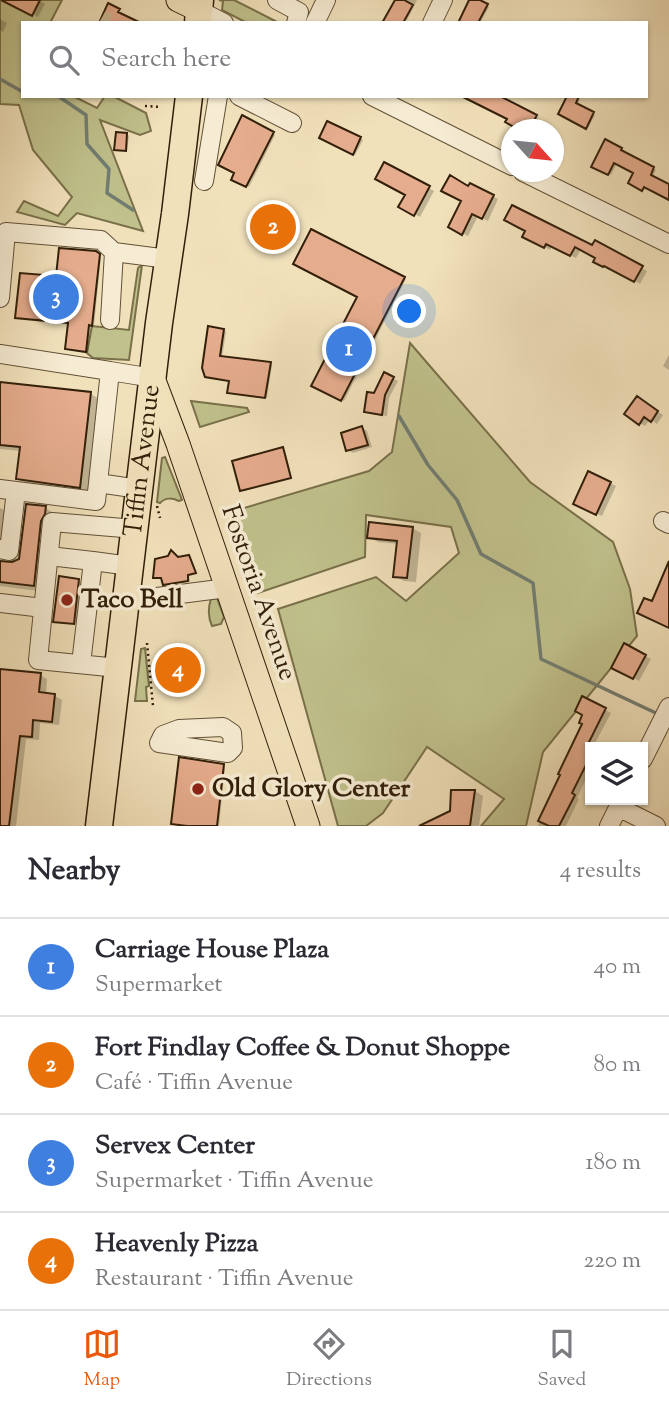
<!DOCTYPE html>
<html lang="en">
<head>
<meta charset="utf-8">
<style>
	:root { --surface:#fff; --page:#f2f2f3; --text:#2b2b33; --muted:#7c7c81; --line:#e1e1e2; --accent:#ea580c }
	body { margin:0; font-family:"Sorts Mill Goudy",serif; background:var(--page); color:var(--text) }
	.controls { position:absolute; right:21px; bottom:21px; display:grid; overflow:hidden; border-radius:0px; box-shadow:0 2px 5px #0004 }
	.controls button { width:63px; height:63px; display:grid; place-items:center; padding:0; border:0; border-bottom:2px solid var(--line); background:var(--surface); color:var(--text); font:35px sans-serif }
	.compass { position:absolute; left:501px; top:119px; width:63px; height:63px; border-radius:50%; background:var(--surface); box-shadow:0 2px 5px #0004; rotate:117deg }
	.you { position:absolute; left:410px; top:312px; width:24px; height:24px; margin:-18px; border:5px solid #fff; border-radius:50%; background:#1a73e8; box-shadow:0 0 0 10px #1a73e833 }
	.badge { display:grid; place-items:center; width:46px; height:46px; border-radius:50%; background:var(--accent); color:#fff; font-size:23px; font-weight:700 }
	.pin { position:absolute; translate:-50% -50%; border:4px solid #fff; box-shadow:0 2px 7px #0006 }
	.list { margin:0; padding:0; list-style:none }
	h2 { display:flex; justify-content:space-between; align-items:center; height:91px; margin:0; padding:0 28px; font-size:30px }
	h2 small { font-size:23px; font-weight:400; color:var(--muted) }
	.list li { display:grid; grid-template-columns:46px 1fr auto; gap:21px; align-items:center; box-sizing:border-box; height:98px; padding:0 28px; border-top:2px solid var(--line) }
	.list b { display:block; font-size:26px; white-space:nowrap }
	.list p { margin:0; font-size:23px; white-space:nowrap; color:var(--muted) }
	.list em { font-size:23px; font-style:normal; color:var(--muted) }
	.icon { flex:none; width:38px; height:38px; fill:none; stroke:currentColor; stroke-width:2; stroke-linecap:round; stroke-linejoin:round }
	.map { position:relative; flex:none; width:669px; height:826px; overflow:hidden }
	.search { position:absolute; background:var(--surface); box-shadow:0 2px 5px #0004; left:21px; right:21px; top:21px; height:77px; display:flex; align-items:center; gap:18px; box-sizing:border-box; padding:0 24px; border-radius:0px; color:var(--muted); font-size:26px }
	.sheet { height:483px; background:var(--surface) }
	nav { display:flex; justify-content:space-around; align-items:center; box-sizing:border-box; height:98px; border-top:2px solid var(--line); background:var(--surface); font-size:19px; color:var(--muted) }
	nav a { display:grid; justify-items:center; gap:4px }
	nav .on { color:var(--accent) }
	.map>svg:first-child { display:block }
	.green { fill:#c0c18c; stroke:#79704a; stroke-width:2 }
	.shadow { fill:#0003 }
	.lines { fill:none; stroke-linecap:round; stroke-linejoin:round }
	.stream { stroke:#727d72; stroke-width:3.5 }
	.building { fill:#e5ac8d; stroke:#321f09; stroke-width:2 }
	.minor-tunnel { stroke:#cbba97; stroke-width:18; stroke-dasharray:18 9; stroke-linecap:butt }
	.minor-casing { stroke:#625036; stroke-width:20 }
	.major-casing { stroke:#321f09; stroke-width:25 }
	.highway-casing { stroke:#321f09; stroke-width:29 }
	.path { stroke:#321f09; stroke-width:2.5; stroke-dasharray:2 3.5; stroke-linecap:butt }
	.minor { stroke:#f6ecd3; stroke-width:18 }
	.major { stroke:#f1e1bb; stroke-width:23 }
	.highway { stroke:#f1e1bb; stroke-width:26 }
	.poi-dot { fill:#8f2418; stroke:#f6ecd3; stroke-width:2.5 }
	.labels { text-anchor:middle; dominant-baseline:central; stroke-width:7; stroke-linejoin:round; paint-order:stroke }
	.street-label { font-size:26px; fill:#321f09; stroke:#f6ecd3 }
	.poi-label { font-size:26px; font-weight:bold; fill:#321f09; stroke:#f6ecd3; text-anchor:start }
</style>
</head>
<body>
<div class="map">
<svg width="669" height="826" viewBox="0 0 669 826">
	<rect width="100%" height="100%" fill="#f1e1bb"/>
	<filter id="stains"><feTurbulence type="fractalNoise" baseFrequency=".00286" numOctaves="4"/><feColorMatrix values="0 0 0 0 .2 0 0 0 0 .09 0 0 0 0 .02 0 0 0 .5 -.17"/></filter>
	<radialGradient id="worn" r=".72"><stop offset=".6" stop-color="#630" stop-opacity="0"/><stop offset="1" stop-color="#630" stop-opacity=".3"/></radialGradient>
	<!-- green -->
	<path class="green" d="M 0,0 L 62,0 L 50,23 L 23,23 L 23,96 L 73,96 L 97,108 L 105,96 L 113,96 L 146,113 L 151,131 L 140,135 L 100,120 L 143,231 L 77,213 L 65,225 L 17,212 L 24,201 L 58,216 L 72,197 L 33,150 L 19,105 L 0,104 Z
		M 219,0 L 234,0 L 279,23 L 247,23 L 222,10 L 223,1 Z
		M 142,265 L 129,360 L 93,358 L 87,353 L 92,326 L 129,330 L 138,268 Z
		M 410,343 L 530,482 L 613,542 L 630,589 L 637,636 L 543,752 L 526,826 L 481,826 L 504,799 L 427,747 L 383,813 L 366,826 L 338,826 L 278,609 L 376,577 L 406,601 L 459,553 L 451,527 L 366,515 L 365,557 L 258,593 L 234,511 L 369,471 L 392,452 Z
		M 191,401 L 247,408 L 249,412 L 200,427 Z
		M 165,457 L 182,500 L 179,501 C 172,498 166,497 160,503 L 157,502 L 162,458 Z
		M 217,598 L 224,617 L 221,624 L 212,626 C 208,618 208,607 211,599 Z
		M 145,648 L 149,686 L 146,687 L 147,701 L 135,701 L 141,649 Z"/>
	<!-- shadow -->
	<path class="shadow" d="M 16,0 L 39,0 L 45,4 L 38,17 L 14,5 Z
		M 397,0 L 417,0 L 407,20 L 391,11 Z
		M 471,0 L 476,0 L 489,7 L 480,23 L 466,23 Z
		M 0,19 L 7,23 L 3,32 L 0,30 Z
		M 497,96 L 538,118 L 532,130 L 523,130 L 509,119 Z
		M 575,96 L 580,99 L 577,105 L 595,115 L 588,128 L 560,114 Z
		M 242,117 L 275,135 L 249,187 L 233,179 Z
		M 328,123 L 363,140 L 355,155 L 321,138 Z
		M 127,134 L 129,136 L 127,151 L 118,150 Z
		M 605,141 L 624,151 L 623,153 L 656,170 L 652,177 L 669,186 L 669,198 L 647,187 L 645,190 L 630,182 L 635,172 L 617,163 L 611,175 L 593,166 Z
		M 385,165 L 434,191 L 420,217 L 401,207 L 407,194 Z
		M 471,185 L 498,199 L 488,221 L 478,216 L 468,236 L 450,227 Z
		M 272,211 L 290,220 L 278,246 L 259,237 Z
		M 312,231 L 406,279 L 344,401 L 314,385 L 359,296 Z
		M 525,237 L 593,247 L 596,242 L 647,271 L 640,284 L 581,249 L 576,258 L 552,246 L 550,250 Z
		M 98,254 L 101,257 L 94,326 L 91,325 L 88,352 L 67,349 L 70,323 L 19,318 L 58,278 Z
		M 224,330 L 226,332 L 222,358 L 272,365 L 267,398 L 231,393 L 231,381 L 209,377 Z
		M 669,355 L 669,370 L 663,366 Z
		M 385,375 L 398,381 L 389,398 L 387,416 L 371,414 L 366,411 Z
		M 0,384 L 91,394 L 102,401 L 91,493 L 29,485 L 17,479 L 21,451 L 0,449 Z
		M 643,402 L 663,415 L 657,424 L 650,419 L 645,426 L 640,423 Z
		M 362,428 L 367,431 L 372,447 L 353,453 L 348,450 Z
		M 283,449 L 285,450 L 292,478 L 244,491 L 242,490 Z
		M 589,473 L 616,486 L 602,516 L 580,506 Z
		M 0,508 L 14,515 L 0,559 L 2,563 L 7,564 L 21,561 L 45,508 L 57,515 L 45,592 L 0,586 Z
		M 412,528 L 421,533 L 416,582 L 404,581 L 395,576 L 399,544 L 378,542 L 369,537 Z
		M 189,557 L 191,558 L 197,574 L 189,576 L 190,582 L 166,585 L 164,584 L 163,578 L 155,577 L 178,559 Z
		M 60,578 L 81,582 L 76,624 L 57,622 Z
		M 625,645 L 651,659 L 639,681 L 613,667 Z
		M 195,661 L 197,662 L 198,678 L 165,681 L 163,680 Z
		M 0,671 L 40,675 L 47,679 L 46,695 L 55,696 L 62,700 L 59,725 L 40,723 L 39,740 L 26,739 L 16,826 L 0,826 Z
		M 583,698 L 611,713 L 593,747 L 590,747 L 590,770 L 577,798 L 579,799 L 566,826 L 538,826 L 584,724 Z
		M 223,766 L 225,767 L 219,826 L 189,826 Z
		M 475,791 L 483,796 L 479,826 L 427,826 L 452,812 Z"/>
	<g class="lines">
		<!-- stream -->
		<path class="stream" d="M 0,79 L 23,92
			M 58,96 L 86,115 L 87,144 L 109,169 L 107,193 L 133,210
			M 399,416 L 428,465 L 457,500 L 481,554 L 533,583 L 541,659 L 658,714"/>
	</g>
	<!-- building -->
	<path class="building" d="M 1,0 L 40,0 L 32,16 Z
		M 395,0 L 404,0 L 413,5 L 403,23 L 382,23 Z
		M 469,0 L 480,0 L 488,4 L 478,23 L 458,23 Z
		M 108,3 L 120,9 L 118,12 L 141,23 L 99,23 Z
		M 461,96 L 500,96 L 537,115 L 529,130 L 519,130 L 505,122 L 507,119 Z
		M 567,96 L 579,96 L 576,103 L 594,112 L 586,129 L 558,114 Z
		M 242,115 L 274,132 L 246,187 L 231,180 L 234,173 L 218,165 Z
		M 327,121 L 361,137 L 353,155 L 319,138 Z
		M 116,132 L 127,133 L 126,151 L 114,150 Z
		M 605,139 L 622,148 L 621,150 L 654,167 L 651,175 L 669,184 L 669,200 L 644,187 L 642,191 L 628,183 L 633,173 L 614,163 L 608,175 L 591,167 Z
		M 384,162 L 430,186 L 414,216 L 398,207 L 405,195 L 375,179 Z
		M 450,175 L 468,186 L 470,183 L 494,195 L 482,219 L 472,214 L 462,235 L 448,227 L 461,201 L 441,191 Z
		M 512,205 L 592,245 L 595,240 L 643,266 L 634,282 L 604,266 L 603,267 L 593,262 L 595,258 L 575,247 L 570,256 L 546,244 L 544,248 L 522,237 L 525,231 L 504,220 Z
		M 271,208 L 289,217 L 275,247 L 257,238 Z
		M 311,229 L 405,277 L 341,401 L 311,386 L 357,297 L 293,264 Z
		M 59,248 L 96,251 L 100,254 L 92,326 L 89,325 L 86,352 L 65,349 L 68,323 L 15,318 L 20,273 L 56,276 Z
		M 208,326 L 224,329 L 220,356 L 271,362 L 265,398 L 227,393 L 229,381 L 205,377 L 202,368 Z
		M 384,372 L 394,377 L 385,395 L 382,415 L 364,412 L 367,392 L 374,393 Z
		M 0,382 L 91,392 L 80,488 L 16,479 L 20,447 L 0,445 Z
		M 637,396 L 658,411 L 651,422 L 644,417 L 639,425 L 624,414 Z
		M 362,426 L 368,445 L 346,451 L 341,433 Z
		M 283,447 L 291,478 L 240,491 L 232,461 Z
		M 588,471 L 611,482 L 596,515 L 573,504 Z
		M 26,504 L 46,506 L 45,514 L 41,521 L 34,586 L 0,582 L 0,561 L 12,562 L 19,559 Z
		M 369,522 L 413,527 L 407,578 L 393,577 L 397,541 L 367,538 Z
		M 171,550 L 178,557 L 189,555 L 196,573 L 188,575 L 188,581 L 163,585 L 161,578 L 153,578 L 155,559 L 168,556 Z
		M 669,561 L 669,628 L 637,613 L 644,598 L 652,601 Z
		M 59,576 L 79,579 L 74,624 L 53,622 Z
		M 624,643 L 646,655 L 633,679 L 611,668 Z
		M 196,659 L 197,678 L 161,681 L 160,662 Z
		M 0,669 L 41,673 L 39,692 L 55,694 L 52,722 L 33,720 L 32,737 L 20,736 L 9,826 L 0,826 Z
		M 582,696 L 606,708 L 588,744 L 590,746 L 590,757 L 572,793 L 575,795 L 559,826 L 549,826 L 538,821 L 560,775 L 558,774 L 582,724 L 579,723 L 582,715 L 575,711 Z
		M 179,757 L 224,764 L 217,826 L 187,826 L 171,824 Z
		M 451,790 L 475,790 L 470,826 L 419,826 L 450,811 Z"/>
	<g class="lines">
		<!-- minor-tunnel -->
		<path class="minor-tunnel" d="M 101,19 L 108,23"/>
		<!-- minor casing -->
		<g class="minor-casing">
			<path id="minor" d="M 277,0 L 299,12 L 296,23
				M 199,10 L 224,23
				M 315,23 L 326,0
				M 432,23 L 443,0
				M 239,96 L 292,123
				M 372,96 L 512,166
				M 523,172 L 669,244
				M 204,181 L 218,96
				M 0,298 L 6,232 L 101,240 L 114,252
				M 110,320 L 114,252 L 168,259
				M 0,354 L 110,371
				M 0,489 L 96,501 L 98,483
				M 139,489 L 98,483 L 110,371 L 153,378
				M 663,521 L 669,524
				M 0,549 L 9,551 L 16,491
				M 49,556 L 93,561 L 81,664
				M 93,561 L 130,566
				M 126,601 L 227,588
				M 0,603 L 43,608
				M 118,668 L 38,660 L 52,522 L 135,529
				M 223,727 L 232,733 L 233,748 L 228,753 L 159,743 L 163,735 L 179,729 Z
				M 643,759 L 669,707
				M 618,807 L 656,826
				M 609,826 L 622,800"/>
		</g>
		<!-- major casing -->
		<g class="major-casing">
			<path id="major" d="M 178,0 L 199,10
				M 153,378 L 178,444 L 308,826"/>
		</g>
		<!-- highway casing -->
		<g class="highway-casing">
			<g id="highway">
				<path d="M 198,23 L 200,0"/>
				<path id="s1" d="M 99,826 L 159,323 L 175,214 L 189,96"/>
			</g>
		</g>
		<!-- path -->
		<path class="path" d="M 145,106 L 161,107
			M 157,506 L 160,518
			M 147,643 L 153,706"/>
		<!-- minor -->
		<use href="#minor" class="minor"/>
		<!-- major -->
		<use href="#major" class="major"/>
		<!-- highway -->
		<use href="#highway" class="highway"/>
	</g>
	<!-- markers -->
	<g class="poi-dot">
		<circle cx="67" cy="600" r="7"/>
		<circle cx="198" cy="789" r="7"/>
	</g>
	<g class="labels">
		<!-- street labels -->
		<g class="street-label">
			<text stroke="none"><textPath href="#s1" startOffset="368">Tiffin Avenue</textPath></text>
			<text transform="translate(258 593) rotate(71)">Fostoria Avenue</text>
		</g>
		<!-- poi labels -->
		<g class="poi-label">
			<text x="81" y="600">Taco Bell</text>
			<text x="212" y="789">Old Glory Center</text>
		</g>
	</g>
	<rect width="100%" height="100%" filter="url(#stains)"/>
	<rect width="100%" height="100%" fill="url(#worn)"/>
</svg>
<div class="controls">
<button><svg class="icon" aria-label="layers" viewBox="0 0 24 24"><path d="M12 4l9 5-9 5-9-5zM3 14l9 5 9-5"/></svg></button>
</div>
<svg class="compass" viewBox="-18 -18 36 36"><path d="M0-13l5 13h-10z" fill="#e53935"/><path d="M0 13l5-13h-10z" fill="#7c7c81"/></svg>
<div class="you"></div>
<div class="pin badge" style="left:349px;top:349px;background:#3f7fe0">1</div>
<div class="pin badge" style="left:273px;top:227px;background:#e8710a">2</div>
<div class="pin badge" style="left:56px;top:297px;background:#3f7fe0">3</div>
<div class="pin badge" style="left:178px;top:670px;background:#e8710a">4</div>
<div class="search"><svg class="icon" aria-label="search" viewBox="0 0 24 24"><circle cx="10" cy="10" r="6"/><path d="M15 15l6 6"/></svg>Search here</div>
</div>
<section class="sheet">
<h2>Nearby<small>4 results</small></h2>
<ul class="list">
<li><span class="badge" style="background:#3f7fe0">1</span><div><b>Carriage House Plaza</b><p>Supermarket</p></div><em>40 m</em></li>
<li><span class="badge" style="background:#e8710a">2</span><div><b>Fort Findlay Coffee &amp; Donut Shoppe</b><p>Café · Tiffin Avenue</p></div><em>80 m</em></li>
<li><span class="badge" style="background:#3f7fe0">3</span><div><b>Servex Center</b><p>Supermarket · Tiffin Avenue</p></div><em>180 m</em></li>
<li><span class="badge" style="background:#e8710a">4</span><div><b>Heavenly Pizza</b><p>Restaurant · Tiffin Avenue</p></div><em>220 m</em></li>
</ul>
</section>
<nav>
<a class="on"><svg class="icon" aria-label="map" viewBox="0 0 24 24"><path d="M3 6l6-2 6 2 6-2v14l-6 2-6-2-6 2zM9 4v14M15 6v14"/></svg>Map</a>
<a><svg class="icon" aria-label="directions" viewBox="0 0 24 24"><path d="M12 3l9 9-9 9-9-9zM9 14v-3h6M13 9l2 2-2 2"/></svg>Directions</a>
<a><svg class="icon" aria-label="saved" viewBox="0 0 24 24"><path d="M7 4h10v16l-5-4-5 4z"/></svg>Saved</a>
</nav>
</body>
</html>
